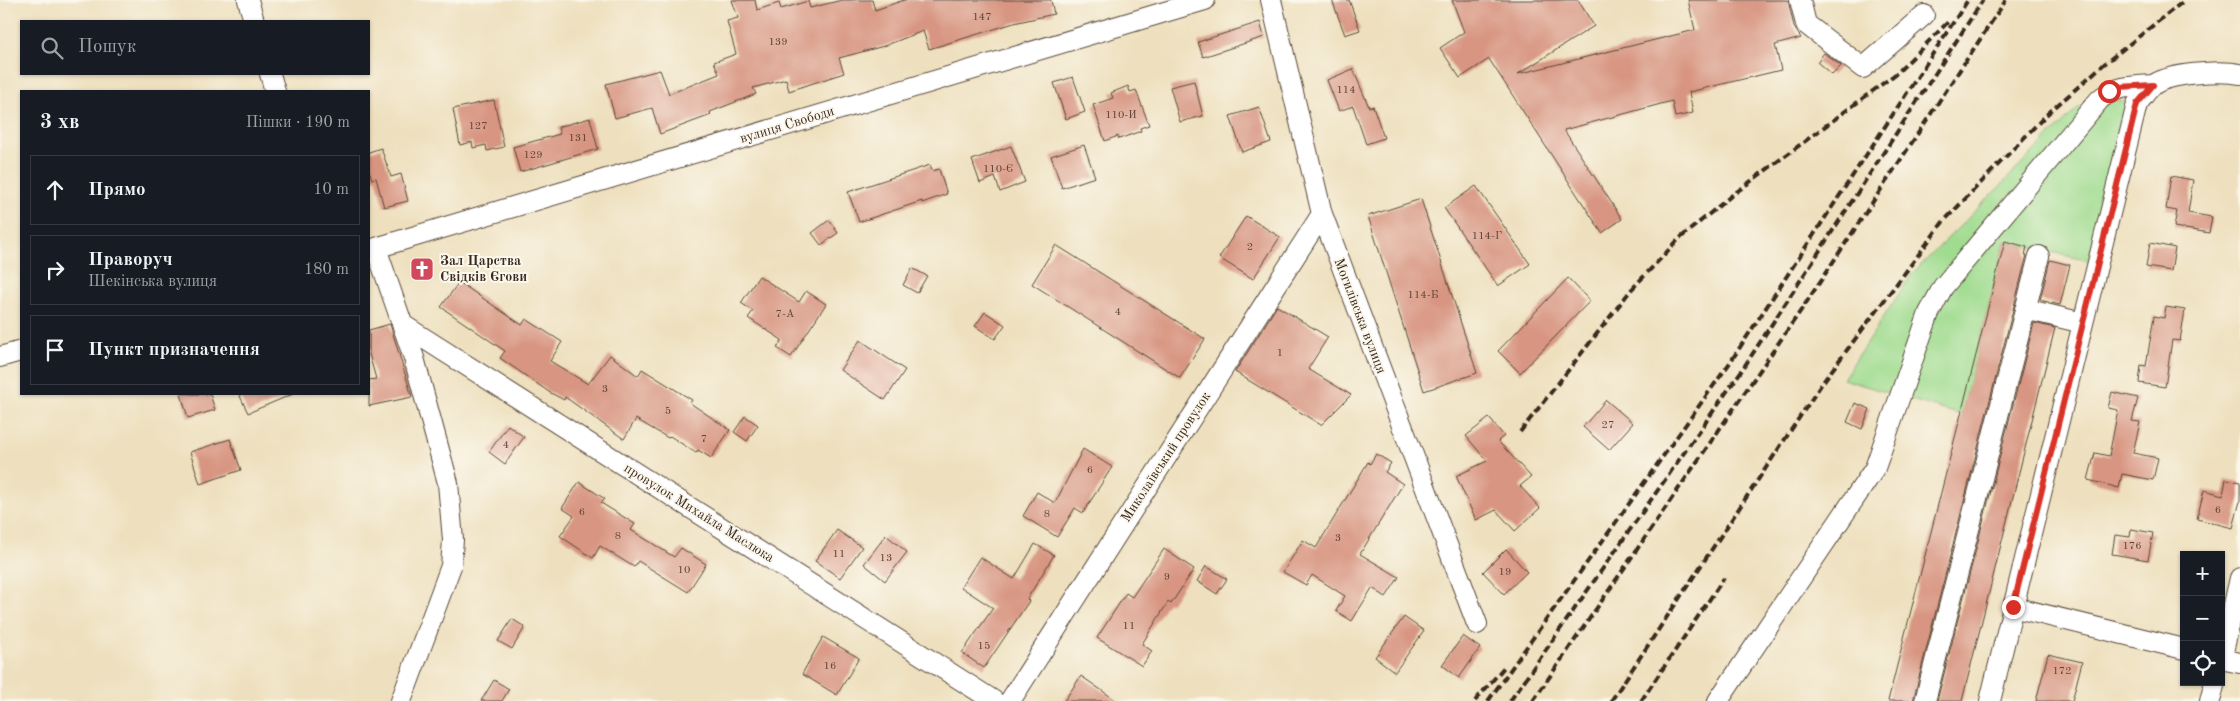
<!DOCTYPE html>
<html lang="uk">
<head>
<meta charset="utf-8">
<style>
	:root { --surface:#171b24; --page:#20242c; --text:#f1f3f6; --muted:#9ea1a6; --line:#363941 }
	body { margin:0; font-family:"Old Standard TT",serif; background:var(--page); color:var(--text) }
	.controls { position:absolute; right:15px; bottom:15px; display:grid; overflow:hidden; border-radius:0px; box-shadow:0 1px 4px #0004 }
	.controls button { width:45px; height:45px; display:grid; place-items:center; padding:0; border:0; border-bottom:1px solid var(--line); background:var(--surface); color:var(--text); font:25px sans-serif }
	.stop { position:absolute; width:15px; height:15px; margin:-11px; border:4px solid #d93025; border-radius:50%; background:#fff }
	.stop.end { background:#d93025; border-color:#fff; box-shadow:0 1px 5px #0008 }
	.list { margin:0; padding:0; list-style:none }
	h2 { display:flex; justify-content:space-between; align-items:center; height:65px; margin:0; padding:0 20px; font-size:21px }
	h2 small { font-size:16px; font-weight:400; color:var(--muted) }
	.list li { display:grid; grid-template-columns:32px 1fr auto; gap:15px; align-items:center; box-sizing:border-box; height:70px; margin:0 10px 10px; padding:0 10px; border:1px solid var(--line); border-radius:0px }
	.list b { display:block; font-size:19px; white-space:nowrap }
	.list p { margin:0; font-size:16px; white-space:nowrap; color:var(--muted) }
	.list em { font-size:16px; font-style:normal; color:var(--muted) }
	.icon { flex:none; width:28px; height:28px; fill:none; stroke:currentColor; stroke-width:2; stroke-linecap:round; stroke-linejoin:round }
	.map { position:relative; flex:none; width:2240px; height:701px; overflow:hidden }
	.search { position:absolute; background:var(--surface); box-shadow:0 1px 4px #0004; left:20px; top:20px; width:350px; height:55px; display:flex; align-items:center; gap:12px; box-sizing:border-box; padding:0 18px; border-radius:0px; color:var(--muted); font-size:19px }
	.panel { position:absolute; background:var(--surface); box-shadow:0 1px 4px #0004; left:20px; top:90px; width:350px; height:305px; border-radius:0px }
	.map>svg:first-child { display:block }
	.green { fill:#a0dc90; stroke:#6e8357 }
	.building { fill:#d89682 }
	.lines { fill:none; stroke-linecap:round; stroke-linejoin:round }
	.minor-casing { stroke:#564536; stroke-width:22 }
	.minor { stroke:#fff; stroke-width:20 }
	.rail { stroke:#3b2a1e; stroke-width:4; stroke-dasharray:8 4; stroke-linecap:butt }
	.route { stroke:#d93025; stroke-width:6 }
	.labels { text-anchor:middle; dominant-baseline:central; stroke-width:4; stroke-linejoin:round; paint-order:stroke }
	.number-label { font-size:11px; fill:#624537 }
	.street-label { font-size:14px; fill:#3b2a1e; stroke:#fbf7ec }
	.poi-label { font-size:14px; font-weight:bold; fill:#3b2a1e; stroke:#fbf7ec; text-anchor:start }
</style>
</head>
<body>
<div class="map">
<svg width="2240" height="701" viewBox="0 0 2240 701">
	<rect width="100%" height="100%" fill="#fbf7ec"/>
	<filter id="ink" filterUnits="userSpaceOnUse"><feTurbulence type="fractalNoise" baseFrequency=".02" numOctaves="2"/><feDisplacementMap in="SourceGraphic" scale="10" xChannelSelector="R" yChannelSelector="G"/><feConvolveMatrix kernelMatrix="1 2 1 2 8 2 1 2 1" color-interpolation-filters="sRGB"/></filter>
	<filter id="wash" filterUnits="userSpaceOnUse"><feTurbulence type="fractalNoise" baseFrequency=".0096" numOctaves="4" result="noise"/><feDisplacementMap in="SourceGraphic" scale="20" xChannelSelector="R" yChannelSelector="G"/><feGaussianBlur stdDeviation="1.12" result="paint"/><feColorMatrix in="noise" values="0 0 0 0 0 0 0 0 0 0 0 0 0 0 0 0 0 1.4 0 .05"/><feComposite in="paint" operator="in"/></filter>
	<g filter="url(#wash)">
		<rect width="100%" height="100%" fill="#eee0be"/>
		<!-- green -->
		<path class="green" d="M 2113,99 L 2128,103 L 2089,261 L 2005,241 L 1961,415 L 1843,379 L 1912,274 L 2079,107 L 2088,112 Z"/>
		<g id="blocks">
			<!-- building -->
			<path class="building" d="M 732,0 L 755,0 L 757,10 L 779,3 L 781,9 L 808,1 L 810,8 L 842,0 L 872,0 L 875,10 L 904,0 L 1051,0 L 1054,14 L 1014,23 L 929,49 L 923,31 L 884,46 L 839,58 L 844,73 L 789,91 L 786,79 L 753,88 L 756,94 L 710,112 L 711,115 L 660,134 L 652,108 L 615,118 L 606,84 L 660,70 L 669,94 L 719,74 L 714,62 L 736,54 L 727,21 L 738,18 Z
				M 1332,0 L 1349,0 L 1360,30 L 1345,35 Z
				M 1452,0 L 1578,0 L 1594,26 L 1518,74 L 1695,30 L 1688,0 L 1788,0 L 1794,27 L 1801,38 L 1775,45 L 1781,70 L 1689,92 L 1693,113 L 1675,117 L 1672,101 L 1564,130 L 1622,219 L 1602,233 L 1489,59 L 1460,78 L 1440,48 L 1464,32 Z
				M 1260,22 L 1264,37 L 1203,57 L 1198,42 Z
				M 1824,53 L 1841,66 L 1832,75 L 1817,62 Z
				M 1353,69 L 1369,107 L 1373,106 L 1384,138 L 1366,144 L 1353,106 L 1339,111 L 1327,80 Z
				M 1073,77 L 1085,112 L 1066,119 L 1054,83 Z
				M 1194,81 L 1203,116 L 1180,122 L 1170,87 Z
				M 1128,86 L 1130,92 L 1136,90 L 1149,125 L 1140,128 L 1141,131 L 1119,139 L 1118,136 L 1105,141 L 1093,105 L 1113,98 L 1111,93 Z
				M 494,100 L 504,147 L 487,151 L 486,145 L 473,148 L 472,142 L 460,145 L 453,109 Z
				M 1259,107 L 1271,142 L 1242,152 L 1230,116 Z
				M 590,118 L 598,149 L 520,172 L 513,147 L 560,134 L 558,127 Z
				M 1084,145 L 1095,177 L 1062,188 L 1051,156 Z
				M 1011,146 L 1025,182 L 1000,192 L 995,177 L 980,183 L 972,160 Z
				M 381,148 L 391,177 L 401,174 L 408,201 L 384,207 L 376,178 L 372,179 L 369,170 L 369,152 Z
				M 930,165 L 932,171 L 939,169 L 947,194 L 922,203 L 922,201 L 859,222 L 848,192 Z
				M 2171,176 L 2193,180 L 2188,213 L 2212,217 L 2209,233 L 2174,227 L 2177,211 L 2166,209 Z
				M 1476,186 L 1530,264 L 1498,286 L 1444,208 Z
				M 1421,199 L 1477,373 L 1424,391 L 1368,216 Z
				M 1246,216 L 1280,237 L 1253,279 L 1219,258 Z
				M 829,220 L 838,233 L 821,245 L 812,233 Z
				M 2005,241 L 2027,247 L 2025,255 L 2027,255 L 1913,701 L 1888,701 Z
				M 2150,243 L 2175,248 L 2171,271 L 2146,267 Z
				M 1056,245 L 1205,339 L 1180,378 L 1032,284 Z
				M 2050,260 L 2070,265 L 2060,305 L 2040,300 Z
				M 912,268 L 927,276 L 917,293 L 903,285 Z
				M 759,276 L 799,302 L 806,291 L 826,304 L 791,357 L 777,348 L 782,340 L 748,318 L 753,311 L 741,303 Z
				M 1568,278 L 1590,301 L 1520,373 L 1498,351 Z
				M 459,282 L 522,325 L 526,319 L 562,342 L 550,361 L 588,384 L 610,355 L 638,376 L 642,369 L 692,400 L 690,403 L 730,430 L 711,458 L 698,450 L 696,453 L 670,436 L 668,438 L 636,419 L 624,439 L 565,397 L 564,400 L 549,392 L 500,358 L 505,351 L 441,307 Z
				M 1277,306 L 1328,337 L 1308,369 L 1351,395 L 1321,425 L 1235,372 Z
				M 2166,307 L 2185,310 L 2180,341 L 2172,340 L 2165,387 L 2139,383 L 2141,365 L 2146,366 L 2154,316 L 2164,318 Z
				M 985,312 L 1005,325 L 995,339 L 975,326 Z
				M 2034,323 L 2055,328 L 1962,701 L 1937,701 Z
				M 390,324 L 412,397 L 369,406 L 369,380 L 376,379 L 369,354 L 369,330 Z
				M 860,340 L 905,370 L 885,400 L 840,370 Z
				M 2112,392 L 2138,398 L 2132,421 L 2140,422 L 2133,453 L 2158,458 L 2153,480 L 2122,474 L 2119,488 L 2088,480 L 2095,453 L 2109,456 L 2118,410 L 2108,408 Z
				M 181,394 L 210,394 L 215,410 L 188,418 Z
				M 239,394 L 293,394 L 248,413 Z
				M 1606,400 L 1633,423 L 1609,450 L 1583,427 Z
				M 1855,403 L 1870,409 L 1862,429 L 1847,422 Z
				M 745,416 L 758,425 L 747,441 L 734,432 Z
				M 1489,418 L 1504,436 L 1498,441 L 1531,477 L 1520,486 L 1540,508 L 1515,531 L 1496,510 L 1476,520 L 1456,476 L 1487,461 L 1466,436 Z
				M 508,425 L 524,437 L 505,464 L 489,452 Z
				M 230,439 L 241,470 L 200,484 L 190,452 Z
				M 1083,449 L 1112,467 L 1083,513 L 1075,508 L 1057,537 L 1023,516 L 1037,492 L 1055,503 Z
				M 1376,454 L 1391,463 L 1385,472 L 1403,484 L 1360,554 L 1399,577 L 1386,597 L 1372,588 L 1352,621 L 1336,611 L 1345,596 L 1312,575 L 1306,585 L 1283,572 L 1303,540 L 1316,548 L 1368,462 L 1370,464 Z
				M 2226,479 L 2240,482 L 2240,501 L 2233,528 L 2197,519 L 2204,490 L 2223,495 Z
				M 579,482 L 605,499 L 601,503 L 635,524 L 631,530 L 674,557 L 681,548 L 706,564 L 688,592 L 638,561 L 634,567 L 600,546 L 593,558 L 560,536 L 574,516 L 562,508 Z
				M 2131,529 L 2153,533 L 2148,560 L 2112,554 L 2115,535 L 2130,537 Z
				M 837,530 L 862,547 L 840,578 L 815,561 Z
				M 886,535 L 907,552 L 885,581 L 864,564 Z
				M 1035,544 L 1054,555 L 1027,599 L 1029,601 L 984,668 L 962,653 L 993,608 L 961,587 L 980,557 L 1014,579 Z
				M 1164,549 L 1194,569 L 1171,604 L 1168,602 L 1142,644 L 1152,651 L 1142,666 L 1097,638 L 1126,593 L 1132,597 Z
				M 1506,549 L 1527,572 L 1504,594 L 1483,572 Z
				M 1206,566 L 1227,579 L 1217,594 L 1197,581 Z
				M 1404,617 L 1424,631 L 1395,672 L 1375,657 Z
				M 512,619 L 525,627 L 512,649 L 498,641 Z
				M 1463,636 L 1480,648 L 1459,678 L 1442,665 Z
				M 823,637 L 859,658 L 837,695 L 802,674 Z
				M 2048,654 L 2082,662 L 2072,701 L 2036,701 Z
				M 1081,676 L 1117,701 L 1064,701 Z
				M 494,680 L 509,689 L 502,701 L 481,701 Z"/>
		</g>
	</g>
	<g filter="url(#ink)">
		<use href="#blocks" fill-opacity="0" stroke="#564536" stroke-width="1"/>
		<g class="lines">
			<!-- minor casing -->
			<g class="minor-casing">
				<path id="minor" d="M 248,0 L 254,21
					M 1271,0 L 1322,214 L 1477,624
					M 1800,0 L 1806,24 L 1863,68 L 1924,15
					M 270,74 L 275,91
					M 376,248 L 414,358 L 448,483 L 453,540 L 451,566 L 401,701
					M 369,250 L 1205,0
					M 2025,309 L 2083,323
					M 403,325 L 994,701
					M 0,357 L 21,351
					M 2013,607 L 2184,649
					M 2221,659 L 2240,663
					M 2221,661 L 2240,578
					M 1010,701 L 1322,214
					M 1718,701 L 1875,468 L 1929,313 L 1943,287 L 2100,99 C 2116,86 2133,86 2153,85
					M 1925,701 L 2039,256
					M 1990,701 L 2137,104 C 2142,98 2147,90 2152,86 C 2167,73 2221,70 2240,74
					M 2210,701 L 2215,682"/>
			</g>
			<!-- minor -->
			<use href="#minor" class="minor"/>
			<!-- rail -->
			<path class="rail" d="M 1520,432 L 1631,290 L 1679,239 L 1731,196 L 1897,73 L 1949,21
				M 1475,701 L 1505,666
				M 1488,701 L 1729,364 L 1968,0
				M 1510,701 L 1742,370 L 1983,0
				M 1533,701 L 1806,303 L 2006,0
				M 1611,701 L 1823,382 L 1943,222 L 2045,116 L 2103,65 L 2185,0
				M 1641,701 L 1724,578"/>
		</g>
	</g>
	<g class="lines" filter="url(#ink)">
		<!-- route -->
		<path class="route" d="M 2013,607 L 2137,104 L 2153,85 L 2120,87 L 2109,91"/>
	</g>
	<!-- icons -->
	<defs>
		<g id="church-square" transform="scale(1.25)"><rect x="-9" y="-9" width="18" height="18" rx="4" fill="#d1495b" stroke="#fbf7ec"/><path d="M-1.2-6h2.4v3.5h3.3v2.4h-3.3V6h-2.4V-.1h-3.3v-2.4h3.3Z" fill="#fff"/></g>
	</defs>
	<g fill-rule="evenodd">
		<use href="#church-square" x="422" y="269"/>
	</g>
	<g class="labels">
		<!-- number labels -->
		<g class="number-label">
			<text x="982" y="17">147</text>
			<text x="778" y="42">139</text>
			<text x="1346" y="90">114</text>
			<text x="1121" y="115">110-И</text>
			<text x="478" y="126">127</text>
			<text x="578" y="138">131</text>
			<text x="533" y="155">129</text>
			<text x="998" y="169">110-Є</text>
			<text x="1487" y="236">114-Г</text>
			<text x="1250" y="247">2</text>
			<text x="1423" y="295">114-Б</text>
			<text x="1118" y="312">4</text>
			<text x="785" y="314">7-А</text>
			<text x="1280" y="353">1</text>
			<text x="605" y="389">3</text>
			<text x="668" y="411">5</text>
			<text x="1608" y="425">27</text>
			<text x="704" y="439">7</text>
			<text x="506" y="445">4</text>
			<text x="1090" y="470">6</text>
			<text x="2218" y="510">6</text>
			<text x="582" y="512">6</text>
			<text x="1047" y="514">8</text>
			<text x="618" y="536">8</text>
			<text x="1338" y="538">3</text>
			<text x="2132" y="546">176</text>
			<text x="839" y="554">11</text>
			<text x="886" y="558">13</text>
			<text x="684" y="570">10</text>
			<text x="1505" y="572">19</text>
			<text x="1167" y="577">9</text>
			<text x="1129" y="626">11</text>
			<text x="984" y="646">15</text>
			<text x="830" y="666">16</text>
			<text x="2062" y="671">172</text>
		</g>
		<!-- street labels -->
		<g class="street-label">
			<text transform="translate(787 125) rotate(-17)">вулиця Свободи</text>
			<text transform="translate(1360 316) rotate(69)">Могилівська вулиця</text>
			<text transform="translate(1166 457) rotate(-57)">Миколаївський провулок</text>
			<text transform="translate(699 513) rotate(32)">провулок Михайла Маслюка</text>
		</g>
		<!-- poi labels -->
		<g class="poi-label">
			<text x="440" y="261">Зал Царства<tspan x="440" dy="16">Свідків Єгови</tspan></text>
		</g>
	</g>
</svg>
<div class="controls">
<button>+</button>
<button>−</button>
<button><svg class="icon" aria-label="locate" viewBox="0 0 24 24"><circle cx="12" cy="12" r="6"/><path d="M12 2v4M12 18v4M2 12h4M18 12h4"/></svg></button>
</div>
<div class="stop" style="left:2109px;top:91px"></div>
<div class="stop end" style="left:2013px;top:607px"></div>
<div class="search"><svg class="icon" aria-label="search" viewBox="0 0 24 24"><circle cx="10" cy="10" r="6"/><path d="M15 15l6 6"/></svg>Пошук</div>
<section class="panel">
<h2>3 хв<small>Пішки · 190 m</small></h2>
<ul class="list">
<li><svg class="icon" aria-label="ahead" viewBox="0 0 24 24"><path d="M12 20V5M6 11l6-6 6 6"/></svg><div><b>Прямо</b></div><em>10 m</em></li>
<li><svg class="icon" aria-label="right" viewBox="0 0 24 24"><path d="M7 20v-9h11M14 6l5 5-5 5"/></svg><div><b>Праворуч</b><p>Шекінська вулиця</p></div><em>180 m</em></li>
<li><svg class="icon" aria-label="arrive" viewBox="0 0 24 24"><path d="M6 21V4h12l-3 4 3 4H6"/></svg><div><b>Пункт призначення</b></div></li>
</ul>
</section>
</div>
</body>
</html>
